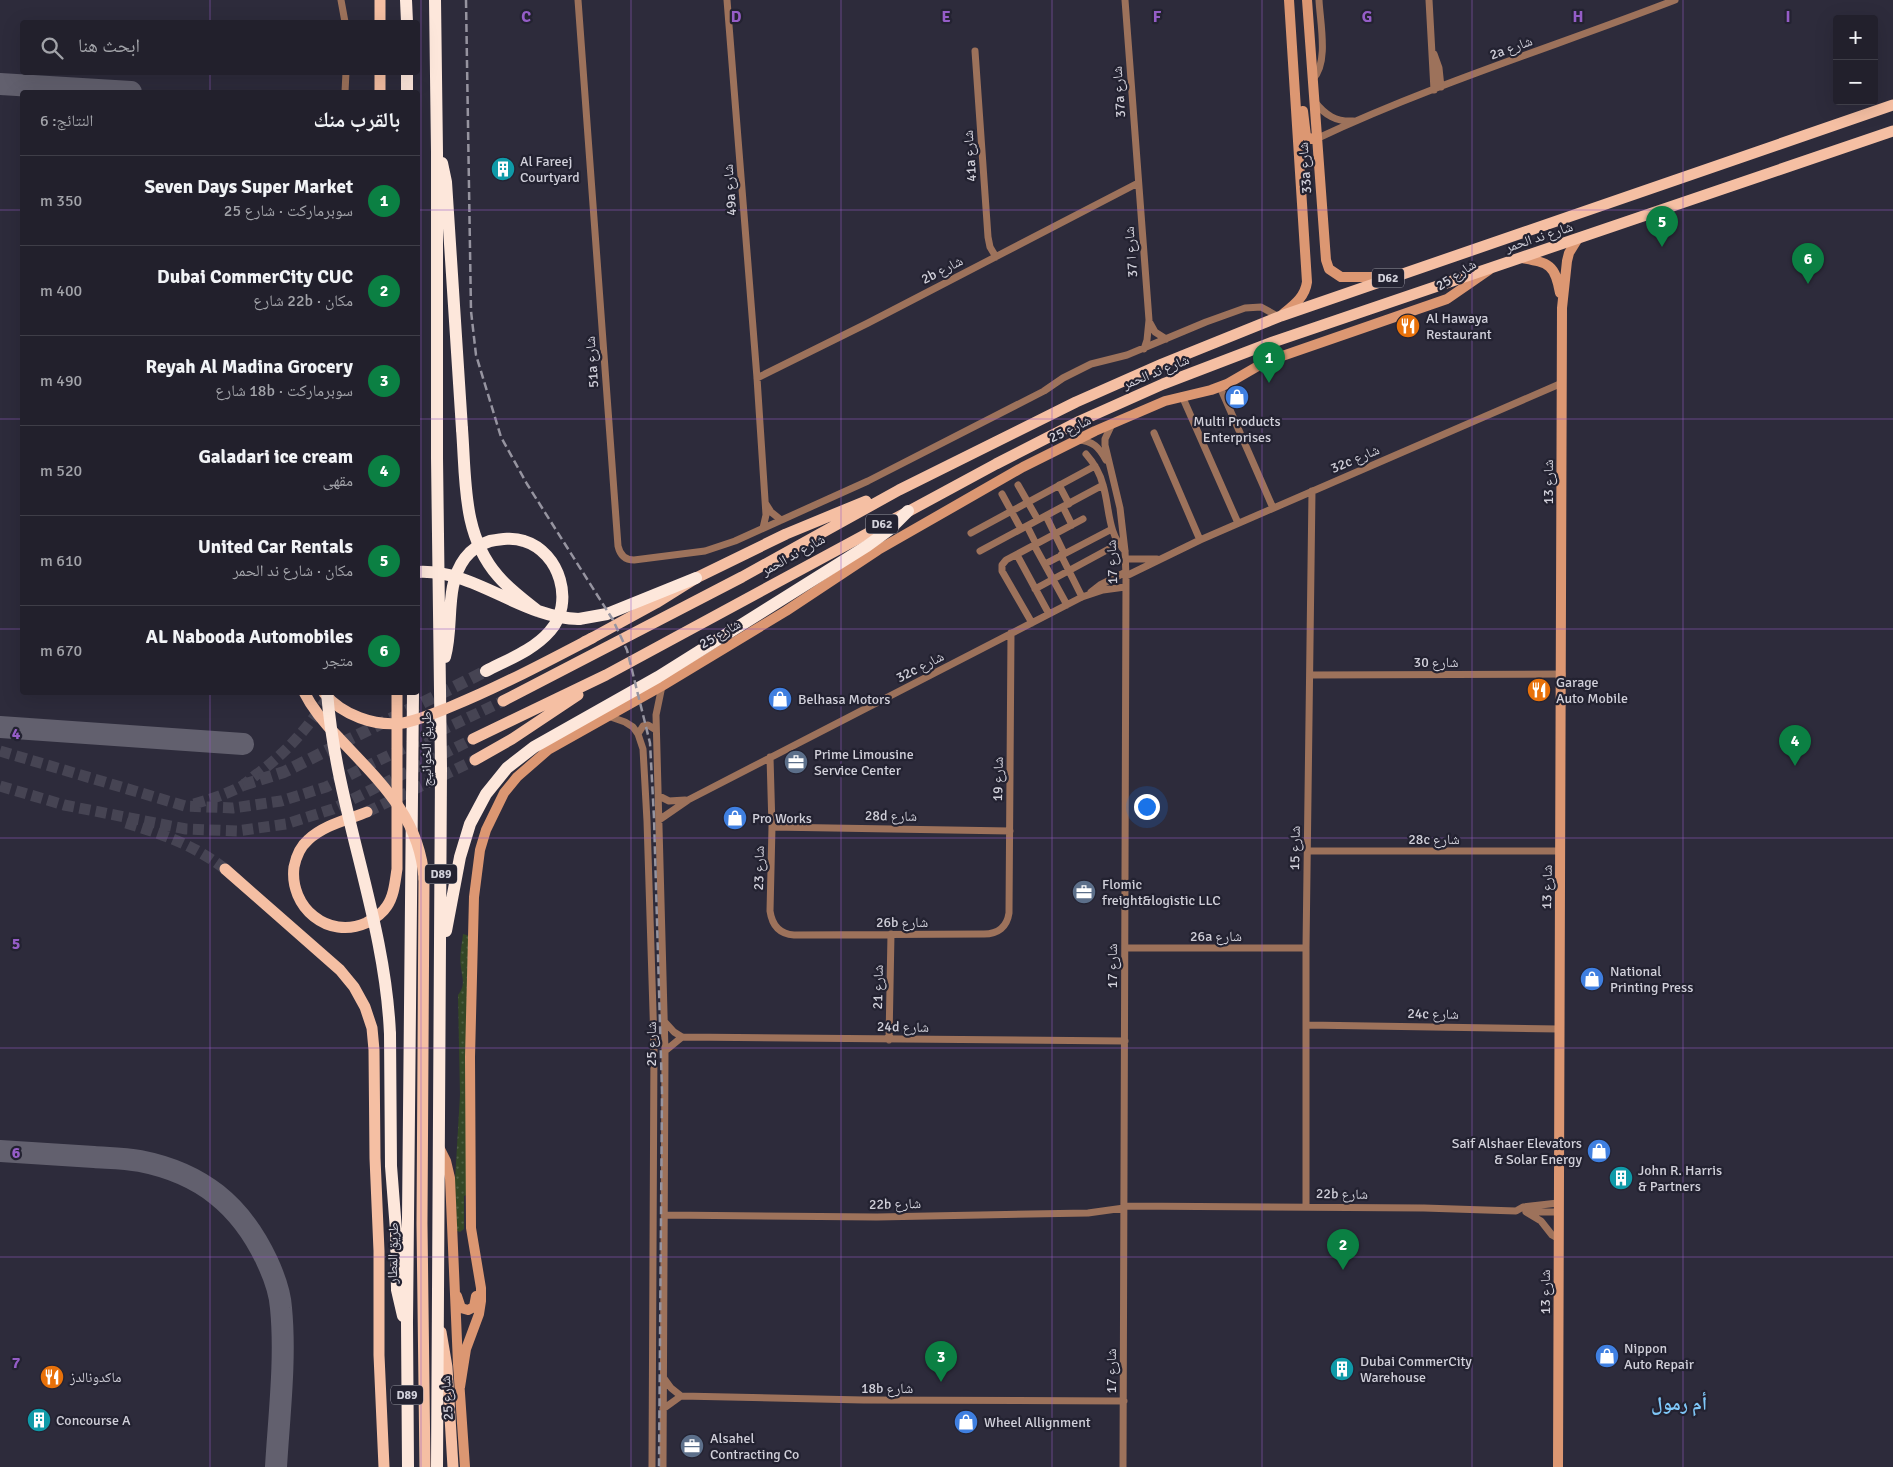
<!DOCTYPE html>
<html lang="ar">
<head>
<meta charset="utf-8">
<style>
	:root { --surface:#22202c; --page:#2a2834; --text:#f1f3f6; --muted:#a2a3a9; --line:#3f3e48; --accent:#0b8043 }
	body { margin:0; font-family:Signika,"Noto Naskh Arabic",sans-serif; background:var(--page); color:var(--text); direction:rtl }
	.controls { position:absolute; right:15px; top:15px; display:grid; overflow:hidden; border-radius:5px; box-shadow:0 5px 20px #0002 }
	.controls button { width:45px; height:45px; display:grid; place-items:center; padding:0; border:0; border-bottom:1px solid var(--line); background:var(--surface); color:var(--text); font:25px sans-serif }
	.you { position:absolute; left:1146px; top:806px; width:18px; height:18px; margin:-12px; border:4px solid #fff; border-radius:50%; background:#1a73e8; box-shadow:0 0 0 8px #1a73e833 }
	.badge { display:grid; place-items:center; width:32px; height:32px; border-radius:50%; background:var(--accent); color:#fff; font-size:16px; font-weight:700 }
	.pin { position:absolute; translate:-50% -41px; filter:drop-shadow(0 1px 2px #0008) }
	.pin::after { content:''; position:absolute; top:26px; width:18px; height:15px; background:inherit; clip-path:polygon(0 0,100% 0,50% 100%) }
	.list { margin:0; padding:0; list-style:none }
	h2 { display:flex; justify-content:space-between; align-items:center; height:65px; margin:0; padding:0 20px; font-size:21px }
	h2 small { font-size:16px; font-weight:400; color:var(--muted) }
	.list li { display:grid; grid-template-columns:32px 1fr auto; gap:15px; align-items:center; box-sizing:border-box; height:90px; padding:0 20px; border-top:1px solid var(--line) }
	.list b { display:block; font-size:19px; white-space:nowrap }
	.list p { margin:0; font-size:16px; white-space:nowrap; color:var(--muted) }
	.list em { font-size:16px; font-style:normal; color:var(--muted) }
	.icon { flex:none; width:28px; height:28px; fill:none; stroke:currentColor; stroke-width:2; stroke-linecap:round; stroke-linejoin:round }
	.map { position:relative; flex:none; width:1893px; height:1467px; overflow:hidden; direction:ltr }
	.search { position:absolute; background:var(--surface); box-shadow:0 5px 20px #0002; left:20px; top:20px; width:400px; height:55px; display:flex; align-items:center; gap:12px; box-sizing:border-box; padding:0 18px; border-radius:5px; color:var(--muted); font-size:19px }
	.panel { position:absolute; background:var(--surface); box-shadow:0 5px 20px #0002; left:20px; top:90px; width:400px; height:605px; border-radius:5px; direction:rtl }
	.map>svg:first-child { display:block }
	.grass { fill:url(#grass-dots) }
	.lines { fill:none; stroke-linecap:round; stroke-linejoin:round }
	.taxiway { stroke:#62606e; stroke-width:22 }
	.primary-tunnel { stroke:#464453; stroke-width:11; stroke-dasharray:11 5.5; stroke-linecap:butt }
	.highway-tunnel { stroke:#464453; stroke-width:12; stroke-dasharray:12 6; stroke-linecap:butt }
	.street { stroke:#9d725b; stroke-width:7 }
	.secondary { stroke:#dc9772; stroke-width:10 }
	.primary { stroke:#f5bfa3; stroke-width:11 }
	.highway { stroke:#fde7db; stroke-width:12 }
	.rail { stroke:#9694a0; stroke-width:2.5; stroke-dasharray:8 4; stroke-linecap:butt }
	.primary-bridge { stroke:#f5bfa3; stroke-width:11 }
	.highway-bridge { stroke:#fde7db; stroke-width:12 }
	.grid { fill:none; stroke:#955dc7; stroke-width:1; stroke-opacity:0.55 }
	.labels { text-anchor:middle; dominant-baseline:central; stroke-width:4.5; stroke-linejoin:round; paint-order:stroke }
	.shield { fill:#232231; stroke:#9d9ca7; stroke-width:1 }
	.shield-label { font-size:12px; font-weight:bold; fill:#d1d0da }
	.street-label { font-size:14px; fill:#d1d0da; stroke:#232231 }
	.poi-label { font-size:14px; fill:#d1d0da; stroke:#232231; text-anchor:start }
	.district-label { font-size:19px; font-weight:bold; fill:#7fc7f8; stroke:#232231 }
	.grid-label { font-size:16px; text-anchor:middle; font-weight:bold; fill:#955dc7; stroke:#232231; stroke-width:4.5; stroke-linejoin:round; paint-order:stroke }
</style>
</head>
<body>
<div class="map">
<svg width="1893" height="1467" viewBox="0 0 1893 1467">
	<defs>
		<pattern id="grass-dots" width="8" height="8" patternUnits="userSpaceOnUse" patternTransform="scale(1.25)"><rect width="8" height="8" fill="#344726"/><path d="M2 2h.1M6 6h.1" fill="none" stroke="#506045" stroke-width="1.8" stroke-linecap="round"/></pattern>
	</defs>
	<rect width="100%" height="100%" fill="#2d2b3b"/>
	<!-- grass -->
	<path class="grass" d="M 463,934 L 470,936 L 468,1194 L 464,1196 L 464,1229 L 460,1232 L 455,1230 L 455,1180 L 460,1095 L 458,995 C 466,985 462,978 461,967 C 459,957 462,944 463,934 Z"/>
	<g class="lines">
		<!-- taxiway -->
		<path class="taxiway" d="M 0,84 L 131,92
			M 0,727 L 243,744
			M 0,1151 C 31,1153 63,1155 94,1157 C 109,1158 125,1158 140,1161 C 201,1173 241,1205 267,1261 C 274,1276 280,1292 281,1308 C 286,1359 279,1416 276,1467"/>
		<!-- primary-tunnel -->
		<path class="primary-tunnel" d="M 0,751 L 185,806 L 233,808 L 281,801 L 326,787 L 369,765 L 503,701
			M 0,786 L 64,805 L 186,829 L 237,831 L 286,824 L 333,809 L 473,739
			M 194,804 C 211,799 227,794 242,786 C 248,782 254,776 260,772 C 289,750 311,724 330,694
			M 367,812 L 475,760
			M 126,823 C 165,835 192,844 225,869"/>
		<!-- highway-tunnel -->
		<path class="highway-tunnel" d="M 243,785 L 284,772 L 486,671"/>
		<!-- street -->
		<path class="street" d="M 341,0 L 345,22
			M 578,0 L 618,546 C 620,555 625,560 634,560 L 705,551 L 735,541 L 868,481 L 1044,391 L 1063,378 L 1091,364 L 1127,355 L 1206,322 L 1245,308 L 1261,307 L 1279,317
			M 727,0 L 757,378 L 766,515 L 763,528
			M 1125,0 L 1149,320 L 1147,340 L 1144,349
			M 1429,0 L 1434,90
			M 975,51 L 988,237 L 990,247 L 996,257
			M 1434,54 L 1439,68 L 1441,87
			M 1313,79 C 1329,63 1320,22 1319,0
			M 345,92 L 346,72
			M 1315,102 C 1325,115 1336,122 1353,121
			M 1316,139 C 1433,84 1556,46 1675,0
			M 1150,323 L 1155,332 L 1166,339
			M 757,378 L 868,323 L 1138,183
			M 1220,387 L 1273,508
			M 1182,396 L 1238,523
			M 1112,424 L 1105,439 L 1105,445 L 1120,508 L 1125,551 L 1126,576 L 1123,1467
			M 1154,433 L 1200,540
			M 1078,440 C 1093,441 1099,447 1106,460
			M 1086,454 C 1094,463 1100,473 1103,485 C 1110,508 1107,533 1125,551
			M 1018,485 L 1038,520
			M 1059,485 L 1069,504
			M 1002,494 L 1021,529
			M 766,504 L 771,512 L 781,520
			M 1063,507 L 1072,525
			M 1046,516 L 1064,553
			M 1027,526 L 1036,544
			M 971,533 L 1095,466
			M 1034,545 L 1067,605
			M 980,551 L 1103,485
			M 1017,555 L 1049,614
			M 1061,555 L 1082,597
			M 1125,559 L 1157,559
			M 1045,564 L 1112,529
			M 1126,576 L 1200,540 L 1562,383
			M 1035,589 L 1118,544
			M 1091,592 L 1100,585 L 1126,572
			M 1032,623 L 1002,571 L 1002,565 L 1006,560 L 1083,519
			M 1310,675 L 1562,674
			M 662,686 L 656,715 L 665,1051 L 663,1467
			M 608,716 L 625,722 L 633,727 L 638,734 L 643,749 L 647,821 L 654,1043 L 652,1467
			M 638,734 L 643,726 L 648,725 L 656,730
			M 770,757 L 772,827 L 770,911 C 772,925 779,934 794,935 L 984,934 C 998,934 1007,927 1009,913 L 1011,633
			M 659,796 L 669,801 L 685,800
			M 659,820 L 688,800 L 1082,597 L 1103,590 L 1125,587
			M 772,827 L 1010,831
			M 1308,851 L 1561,851
			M 1125,948 L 1306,948
			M 664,1021 L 674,1032 L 682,1037 L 1125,1041
			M 1307,1025 L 1559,1029
			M 889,1040 L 891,934
			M 665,1051 L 682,1037
			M 1124,1206 L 1424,1208 L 1516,1211 L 1523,1207 L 1558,1203
			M 1306,1206 L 1306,948 L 1312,491
			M 1526,1212 L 1541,1221 L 1552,1235 L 1559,1239
			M 1529,1212 L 1559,1212
			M 665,1215 L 877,1217 L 980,1215 L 1088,1213 L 1124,1208
			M 663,1377 L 671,1388 L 681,1396
			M 663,1409 L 681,1396 L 863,1400 L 1124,1401"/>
		<!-- secondary -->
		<path class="secondary" d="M 1307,0 L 1326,260 L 1329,269 L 1341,277 L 1390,277
			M 1303,111 L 1306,136 L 1311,139 L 1316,139
			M 1522,258 C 1549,263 1555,264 1560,293
			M 1283,314 C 1294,305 1305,297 1307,282 L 1289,0
			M 440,1149 L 446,1161 L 450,1178 L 458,1364 L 465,1467
			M 457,1296 L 461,1308 L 468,1310 L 474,1307 L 476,1296
			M 460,1387 L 466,1349 L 479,1314 L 481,1301 L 481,1288 L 471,1228 L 470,1057 L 474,897 L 480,850 L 486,830 L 504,793 L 517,777 L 548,750 L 662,686 L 786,611 L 878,550 L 1023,467 L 1095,431 L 1165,401 L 1211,390 L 1227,384 L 1265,362 L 1447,299 L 1489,270
			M 1558,1467 L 1562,308 L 1567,261 L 1569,253 L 1577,240"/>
		<!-- primary -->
		<path class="primary" d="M 380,0 L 380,22
			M 380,72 L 380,92
			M 592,638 L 656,603 L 696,578 L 786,534 L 866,501
			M 503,701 L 742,577 L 899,490 L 1076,402 L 1162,364 L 1281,316 L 1893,105
			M 473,739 L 606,675 L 996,464 L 1080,421 L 1163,384 L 1273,342 L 1893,131
			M 475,760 L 512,739 L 578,695
			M 367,812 C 347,820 324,825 308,840 C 301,846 296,857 294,867 C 289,907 328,940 366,923 C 374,919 382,914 387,906 C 394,896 395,882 397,869 L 397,692
			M 225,869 L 340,970 L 354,987 L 365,1007 L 372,1028 L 374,1050 L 375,1158 L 379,1251 L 379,1355 L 384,1467
			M 424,879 L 422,1224 L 425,1467
			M 441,1332 L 447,1367 L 453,1467"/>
		<!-- highway -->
		<path class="highway" d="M 406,0 L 407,22
			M 435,0 L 437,152 L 437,458 L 441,768 L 437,1467
			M 407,72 L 407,92
			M 442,163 L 446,182 L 462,429
			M 579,619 L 607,614 L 696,578
			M 445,657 C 454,625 444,586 465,558 C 471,550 481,544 490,541 C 501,539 513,537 524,541 C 560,552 575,603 550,631 C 534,650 507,660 486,671
			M 446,931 L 460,857 L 470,824 L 486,794 L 507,768 L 534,747 L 658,677 L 867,546 L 889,530 L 908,511
			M 390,1034 L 391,1166 L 396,1230 L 397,1290 L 403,1316
			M 408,1467 L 407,1323 L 413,692"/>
		<!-- rail -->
		<path class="rail" d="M 466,0 L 471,311 L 476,355 L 501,437 L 527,484 L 613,620 L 627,650 L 650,743 L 654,818 L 662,1092 L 659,1467"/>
		<!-- primary-bridge -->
		<path class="primary-bridge" d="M 304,692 C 313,710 325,724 339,738 C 379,781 420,817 424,879
			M 324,693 C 342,715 375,727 403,723 C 419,720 435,713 450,707 C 499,687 546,662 592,638"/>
		<!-- highway-bridge -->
		<path class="highway-bridge" d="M 462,429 C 466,480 462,535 498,576 C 509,589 524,600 538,611
			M 418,572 C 475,569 521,618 579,619
			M 327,692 C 336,809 385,917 390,1034"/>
	</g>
	<!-- grid -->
	<path class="grid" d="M 210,0 L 210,22M 421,0 L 421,1467M 631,0 L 631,1467M 841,0 L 841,1467M 1052,0 L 1052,1467M 1262,0 L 1262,1467M 1472,0 L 1472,1467M 1683,0 L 1683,1467M 210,72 L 210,92M 0,210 L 22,210M 418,210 L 1893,210M 0,419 L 22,419M 418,419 L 1893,419M 0,629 L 22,629M 418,629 L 1893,629M 210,692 L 210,1467M 0,838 L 1893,838M 0,1048 L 1893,1048M 0,1257 L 1893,1257"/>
	<!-- icons -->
	<defs>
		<g id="building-disc" transform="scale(1.25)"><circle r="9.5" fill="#0f9aa8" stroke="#232231"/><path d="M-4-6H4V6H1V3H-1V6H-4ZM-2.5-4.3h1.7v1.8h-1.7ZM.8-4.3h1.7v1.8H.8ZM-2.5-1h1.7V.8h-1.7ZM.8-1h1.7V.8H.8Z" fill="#fff"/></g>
		<g id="restaurant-disc" transform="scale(1.25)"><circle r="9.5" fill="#e8710a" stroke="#232231"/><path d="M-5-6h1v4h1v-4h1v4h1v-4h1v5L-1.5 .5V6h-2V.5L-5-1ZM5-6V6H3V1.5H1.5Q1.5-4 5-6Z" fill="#fff"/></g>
		<g id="shop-disc" transform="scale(1.25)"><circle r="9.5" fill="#3f7fe0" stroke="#232231"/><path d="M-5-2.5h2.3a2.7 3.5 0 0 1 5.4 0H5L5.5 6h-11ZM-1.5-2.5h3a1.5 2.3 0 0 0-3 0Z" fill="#fff"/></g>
		<g id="office-disc" transform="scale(1.25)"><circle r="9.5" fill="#5c6f8a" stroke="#232231"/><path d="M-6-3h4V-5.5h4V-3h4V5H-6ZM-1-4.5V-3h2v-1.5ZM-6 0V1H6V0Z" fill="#fff"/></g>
	</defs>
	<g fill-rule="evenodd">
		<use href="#building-disc" x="503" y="169"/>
		<use href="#restaurant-disc" x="1408" y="326"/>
		<use href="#shop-disc" x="1237" y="397"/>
		<use href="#restaurant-disc" x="1539" y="690"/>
		<use href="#shop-disc" x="780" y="699"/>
		<use href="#office-disc" x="796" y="762"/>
		<use href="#shop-disc" x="735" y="818"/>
		<use href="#office-disc" x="1084" y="892"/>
		<use href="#shop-disc" x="1592" y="979"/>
		<use href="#shop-disc" x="1599" y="1151"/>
		<use href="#building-disc" x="1621" y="1178"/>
		<use href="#shop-disc" x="1607" y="1356"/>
		<use href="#building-disc" x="1342" y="1369"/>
		<use href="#restaurant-disc" x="52" y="1377"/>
		<use href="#building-disc" x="39" y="1420"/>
		<use href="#shop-disc" x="966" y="1422"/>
		<use href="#office-disc" x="692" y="1446"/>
	</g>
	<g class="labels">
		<!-- shield labels -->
		<g class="shield">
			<rect x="1372" y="268.5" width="32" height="19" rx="4"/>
			<rect x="866" y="514.5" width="32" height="19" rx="4"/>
			<rect x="425" y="864.5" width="32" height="19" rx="4"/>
			<rect x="391" y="1385.5" width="32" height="19" rx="4"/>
		</g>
		<g class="shield-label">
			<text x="1388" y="278">D62</text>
			<text x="882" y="524">D62</text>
			<text x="441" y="874">D89</text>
			<text x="407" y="1395">D89</text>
		</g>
		<!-- street labels -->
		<g class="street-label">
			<text transform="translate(1511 48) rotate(-20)">2a شارع</text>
			<text transform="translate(1119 92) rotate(-94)">37a شارع</text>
			<text transform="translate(970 156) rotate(-94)">41a شارع</text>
			<text transform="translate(1305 168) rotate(-94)">33a شارع</text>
			<text transform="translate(730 190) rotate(-94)">49a شارع</text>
			<text transform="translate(1539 237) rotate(-18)">شارع ند الحمر</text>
			<text transform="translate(1131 252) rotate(-94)">شارع ا 37</text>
			<text transform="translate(942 270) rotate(-27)">2b شارع</text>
			<text transform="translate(1456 275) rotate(-33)">شارع 25</text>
			<text transform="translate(592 362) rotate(-94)">51a شارع</text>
			<text transform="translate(1156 372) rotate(-22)">شارع ند الحمر</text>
			<text transform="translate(1070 429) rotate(-26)">شارع 25</text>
			<text transform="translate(1355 459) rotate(-23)">32c شارع</text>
			<text transform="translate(1548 482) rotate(-90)">شارع 13</text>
			<text transform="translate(793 555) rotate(-29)">شارع ند الحمر</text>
			<text transform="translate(1112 562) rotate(-92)">شارع 17</text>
			<text transform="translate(720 634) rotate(-30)">شارع 25</text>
			<text x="1436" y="662">شارع 30</text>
			<text transform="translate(920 667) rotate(-27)">32c شارع</text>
			<text transform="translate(426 749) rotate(-90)">طريق الخوانيج</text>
			<text transform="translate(998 779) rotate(-89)">شارع 19</text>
			<text transform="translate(891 816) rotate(1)">28d شارع</text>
			<text x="1434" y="839">28c شارع</text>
			<text transform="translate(1295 848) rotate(-89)">شارع 15</text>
			<text transform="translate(759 868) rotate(-89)">شارع 23</text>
			<text transform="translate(1547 887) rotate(-89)">شارع 13</text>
			<text x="902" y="922">26b شارع</text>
			<text x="1216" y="936">26a شارع</text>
			<text transform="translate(1112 966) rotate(-90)">شارع 17</text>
			<text transform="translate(878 987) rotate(-89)">شارع 21</text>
			<text transform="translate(1433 1014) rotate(1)">24c شارع</text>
			<text transform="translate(903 1027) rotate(1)">24d شارع</text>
			<text transform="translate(651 1044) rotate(-90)">شارع 25</text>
			<text transform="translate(1342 1194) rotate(1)">22b شارع</text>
			<text transform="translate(895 1204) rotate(-1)">22b شارع</text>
			<text transform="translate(393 1253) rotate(-89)">طريق المطار</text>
			<text transform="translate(1545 1292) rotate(-90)">شارع 13</text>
			<text transform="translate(1111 1371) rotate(-90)">شارع 17</text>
			<text x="887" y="1388">18b شارع</text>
			<text transform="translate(447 1398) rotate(-94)">شارع 25</text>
		</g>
		<!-- poi labels -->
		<g class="poi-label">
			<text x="520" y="161">Al Fareej<tspan x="520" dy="16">Courtyard</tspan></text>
			<text x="1426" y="318">Al Hawaya<tspan x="1426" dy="16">Restaurant</tspan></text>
			<text x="1237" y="421" text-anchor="middle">Multi Products<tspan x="1237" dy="16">Enterprises</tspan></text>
			<text x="1556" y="682">Garage<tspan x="1556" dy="16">Auto Mobile</tspan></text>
			<text x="798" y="699">Belhasa Motors</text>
			<text x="814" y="754">Prime Limousine<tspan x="814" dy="16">Service Center</tspan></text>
			<text x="752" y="818">Pro Works</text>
			<text x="1102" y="884">Flomic<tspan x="1102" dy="16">freight&amp;logistic LLC</tspan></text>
			<text x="1610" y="971">National<tspan x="1610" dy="16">Printing Press</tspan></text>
			<text x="1582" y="1143" text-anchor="end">Saif Alshaer Elevators<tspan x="1582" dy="16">&amp; Solar Energy</tspan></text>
			<text x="1638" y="1170">John R. Harris<tspan x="1638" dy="16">&amp; Partners</tspan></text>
			<text x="1624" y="1348">Nippon<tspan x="1624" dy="16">Auto Repair</tspan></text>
			<text x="1360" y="1361">Dubai CommerCity<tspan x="1360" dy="16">Warehouse</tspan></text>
			<text x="70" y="1377">ماكدونالدز</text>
			<text x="56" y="1420">Concourse A</text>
			<text x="984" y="1422">Wheel Allignment</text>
			<text x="710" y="1438">Alsahel<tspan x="710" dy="16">Contracting Co</tspan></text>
		</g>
		<!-- district labels -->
		<g class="district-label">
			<text x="1679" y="1404">أم رمول</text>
		</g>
	</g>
	<g class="grid-label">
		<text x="526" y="22">C</text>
		<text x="736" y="22">D</text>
		<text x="946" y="22">E</text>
		<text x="1157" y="22">F</text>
		<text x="1367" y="22">G</text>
		<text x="1578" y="22">H</text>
		<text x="1788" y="22">I</text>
		<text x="16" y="739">4</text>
		<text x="16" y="949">5</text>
		<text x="16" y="1158">6</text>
		<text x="16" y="1368">7</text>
	</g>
</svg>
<div class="controls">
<button>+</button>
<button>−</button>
</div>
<div class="you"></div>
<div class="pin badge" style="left:1269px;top:383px">1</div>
<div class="pin badge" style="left:1343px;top:1270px">2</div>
<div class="pin badge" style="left:941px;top:1382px">3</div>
<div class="pin badge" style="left:1795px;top:766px">4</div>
<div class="pin badge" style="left:1662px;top:247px">5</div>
<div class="pin badge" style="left:1808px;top:284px">6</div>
<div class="search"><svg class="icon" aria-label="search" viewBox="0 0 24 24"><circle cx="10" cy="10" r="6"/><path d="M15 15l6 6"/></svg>ابحث هنا</div>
<section class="panel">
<h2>بالقرب منك<small>النتائج: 6</small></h2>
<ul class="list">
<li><span class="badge">1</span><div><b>Seven Days Super Market</b><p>سوبرماركت · شارع 25</p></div><em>350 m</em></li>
<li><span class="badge">2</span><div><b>Dubai CommerCity CUC</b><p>مكان · 22b شارع</p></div><em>400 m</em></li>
<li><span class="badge">3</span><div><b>Reyah Al Madina Grocery</b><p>سوبرماركت · 18b شارع</p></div><em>490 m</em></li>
<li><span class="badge">4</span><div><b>Galadari ice cream</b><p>مقهى</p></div><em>520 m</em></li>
<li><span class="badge">5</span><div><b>United Car Rentals</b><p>مكان · شارع ند الحمر</p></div><em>610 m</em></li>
<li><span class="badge">6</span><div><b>AL Nabooda Automobiles</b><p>متجر</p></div><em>670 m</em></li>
</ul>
</section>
</div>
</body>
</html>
